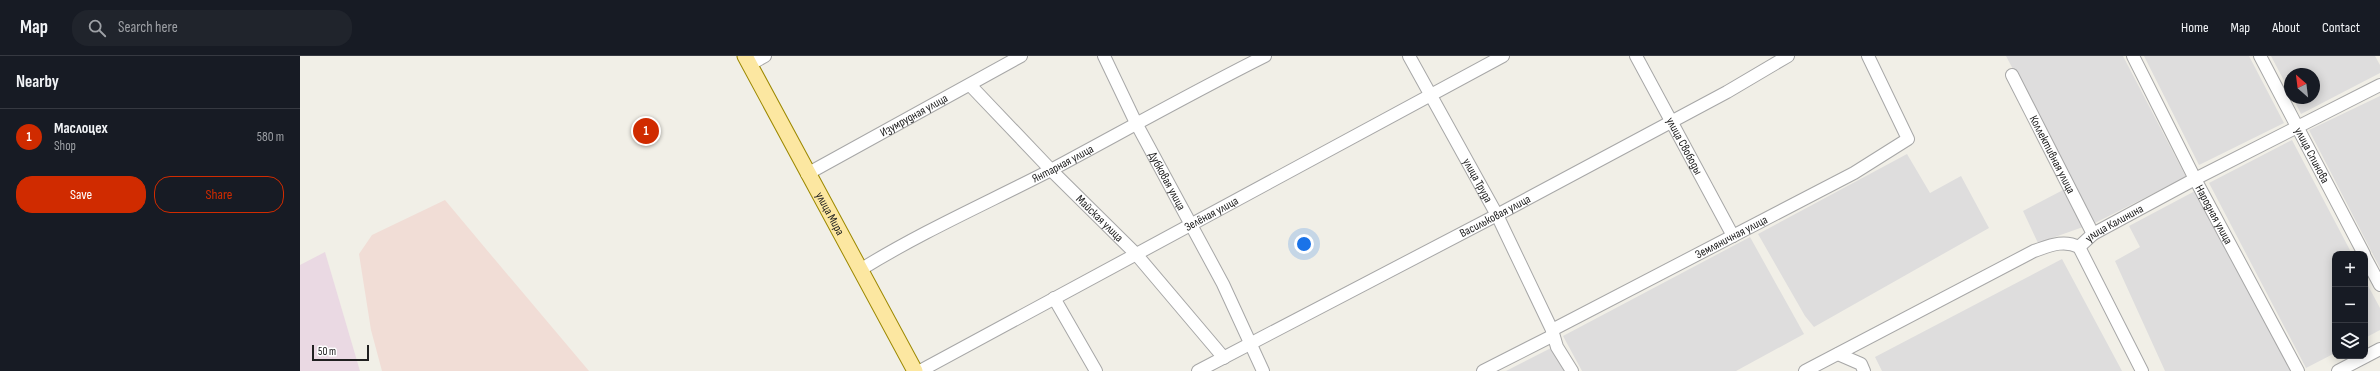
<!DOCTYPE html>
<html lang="en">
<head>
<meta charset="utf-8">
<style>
	:root { --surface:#171b24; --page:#20242c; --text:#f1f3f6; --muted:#9ea1a6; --line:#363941; --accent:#d02b00 }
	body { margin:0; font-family:"Sofia Sans Condensed",sans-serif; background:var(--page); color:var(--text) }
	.controls { position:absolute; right:12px; bottom:12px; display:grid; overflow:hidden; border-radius:8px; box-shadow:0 2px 10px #0003 }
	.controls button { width:36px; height:36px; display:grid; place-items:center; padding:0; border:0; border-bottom:1px solid var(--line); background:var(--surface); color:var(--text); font:20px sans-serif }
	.compass { position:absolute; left:1984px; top:12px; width:36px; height:36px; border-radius:50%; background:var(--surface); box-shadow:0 2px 10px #0003; rotate:332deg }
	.scale { position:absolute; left:12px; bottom:10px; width:57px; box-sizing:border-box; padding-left:4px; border:2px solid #202020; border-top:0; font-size:11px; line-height:14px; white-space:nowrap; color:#202020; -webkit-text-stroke:3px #fff; paint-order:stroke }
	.you { position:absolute; left:1004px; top:188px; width:14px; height:14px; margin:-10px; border:3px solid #fff; border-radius:50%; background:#1a73e8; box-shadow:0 0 0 6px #1a73e833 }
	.badge { display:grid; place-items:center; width:26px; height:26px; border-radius:50%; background:var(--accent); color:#fff; font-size:13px; font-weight:700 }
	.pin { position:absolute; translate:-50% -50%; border:2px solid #fff; box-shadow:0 1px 4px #0006 }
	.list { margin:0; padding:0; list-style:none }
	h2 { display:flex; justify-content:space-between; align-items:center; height:52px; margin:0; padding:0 16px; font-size:17px }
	h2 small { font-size:13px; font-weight:400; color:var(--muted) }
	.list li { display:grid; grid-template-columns:26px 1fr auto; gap:12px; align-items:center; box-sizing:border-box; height:56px; padding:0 16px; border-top:1px solid var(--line) }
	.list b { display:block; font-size:15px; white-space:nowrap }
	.list p { margin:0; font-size:13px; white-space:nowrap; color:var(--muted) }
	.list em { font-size:13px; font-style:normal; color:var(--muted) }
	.actions { display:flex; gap:8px; padding:12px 16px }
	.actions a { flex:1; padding:9px 0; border:1px solid var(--accent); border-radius:16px; text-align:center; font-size:14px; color:var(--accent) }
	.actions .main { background:var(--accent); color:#fff }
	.icon { flex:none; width:22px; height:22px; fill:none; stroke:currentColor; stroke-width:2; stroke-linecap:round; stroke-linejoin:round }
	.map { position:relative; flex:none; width:2080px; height:315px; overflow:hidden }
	header { display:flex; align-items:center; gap:24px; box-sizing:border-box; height:56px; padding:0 20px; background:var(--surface); border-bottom:1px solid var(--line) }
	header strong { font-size:19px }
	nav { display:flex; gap:22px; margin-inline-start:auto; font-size:14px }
	.search { width:280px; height:36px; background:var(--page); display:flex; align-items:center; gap:10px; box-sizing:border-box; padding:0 14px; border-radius:16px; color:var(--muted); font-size:15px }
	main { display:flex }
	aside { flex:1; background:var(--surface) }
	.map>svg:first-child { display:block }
	.residential { fill:#dedddd }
	.commercial { fill:#f1ddd6 }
	.industrial { fill:#ead9e3 }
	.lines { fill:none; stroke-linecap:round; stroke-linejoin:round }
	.minor-casing { stroke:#a7a7a7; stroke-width:14 }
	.major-casing { stroke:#9c8800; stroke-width:17 }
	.minor { stroke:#fff; stroke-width:12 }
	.major { stroke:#fce7a1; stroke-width:15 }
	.labels { text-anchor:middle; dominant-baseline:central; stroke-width:3; stroke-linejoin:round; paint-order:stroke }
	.street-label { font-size:12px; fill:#202020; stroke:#fff }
</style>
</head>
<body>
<header>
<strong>Map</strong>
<div class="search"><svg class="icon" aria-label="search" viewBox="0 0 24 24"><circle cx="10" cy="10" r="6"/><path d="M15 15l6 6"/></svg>Search here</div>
<nav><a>Home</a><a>Map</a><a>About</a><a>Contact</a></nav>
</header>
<main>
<aside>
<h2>Nearby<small></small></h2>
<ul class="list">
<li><span class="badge">1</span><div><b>Маслоцех</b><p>Shop</p></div><em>580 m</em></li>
</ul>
<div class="actions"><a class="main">Save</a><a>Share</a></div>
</aside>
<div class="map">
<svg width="2080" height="315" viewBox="0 0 2080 315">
	<rect width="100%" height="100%" fill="#f1efe7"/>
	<!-- residential -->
	<path class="residential" d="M 1706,0 L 1823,0 L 1886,121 L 1795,167 Z
		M 1844,0 L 1949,0 L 1984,67 L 1899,109 Z
		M 1971,0 L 2075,0 L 2080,9 L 2080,17 L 2001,58 L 1993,42 L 2014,42 L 2014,18 L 1990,18 L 1990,36 Z
		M 2080,40 L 2080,212 L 2009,74 Z
		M 1992,84 L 2052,198 L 2035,198 L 2035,297 L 2006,312 L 1909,127 Z
		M 1607,98 L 1630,137 L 1661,120 L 1689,172 L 1514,271 L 1505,260 L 1458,178 Z
		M 1763,134 L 1783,171 L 1738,187 L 1723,155 Z
		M 1895,135 L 1991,315 L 1865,315 L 1815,205 L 1840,191 L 1829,170 Z
		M 1450,181 L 1504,278 L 1436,315 L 1282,315 L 1263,280 Z
		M 1762,203 L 1822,315 L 1582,315 L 1575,301 Z
		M 2065,224 L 2080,252 L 2080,274 L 2065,282 Z
		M 1251,292 L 1265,315 L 1206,315 Z"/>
	<!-- commercial -->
	<path class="commercial" d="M 145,144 L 186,193 L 289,315 L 82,315 L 71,274 L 59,198 L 72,179 Z"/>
	<!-- industrial -->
	<path class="industrial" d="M 25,196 L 60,315 L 0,315 L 0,209 Z"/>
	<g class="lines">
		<!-- minor casing -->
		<g class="minor-casing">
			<g id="minor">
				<path id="s1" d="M 804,0 L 836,67 L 923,228 L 963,315"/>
				<path id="s2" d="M 1109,0 L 1197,159 L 1252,274 L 1257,291 L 1272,315"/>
				<path id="s3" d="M 1336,0 L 1433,180"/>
				<path id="s4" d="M 1833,0 L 1895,123 L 1998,315"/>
				<path id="s5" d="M 1960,0 L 2064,198"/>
				<path d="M 449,9 L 465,0"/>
				<path id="s6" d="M 1712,19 L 1793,178"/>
				<path id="s7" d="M 670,29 L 751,114 L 836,198 L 924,302"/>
				<path id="s8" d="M 507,118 L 721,0"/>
				<path d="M 1779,191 L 1842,315"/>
				<path d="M 2065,201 L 2080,229"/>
				<path id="s9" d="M 560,214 C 621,176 687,147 751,114 C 822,76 893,36 965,0"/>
				<path d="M 754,242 L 796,315"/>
				<path id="s10" d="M 1252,274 L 1554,117 L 1608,83 L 1568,0"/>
				<path d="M 1538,298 L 1561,308 L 1564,315"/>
				<path id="s11" d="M 620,315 L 1203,0"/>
				<path id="s12" d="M 898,315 L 1197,159 L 1427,36 L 1488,0"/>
				<path d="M 1183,315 L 1252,280"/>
				<path id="s13" d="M 1505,315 L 1734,195 C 1749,190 1763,183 1779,191 L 1793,178 L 1895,123 L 2080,29"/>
				<path d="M 2038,315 L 2080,293"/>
			</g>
		</g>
		<!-- major casing -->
		<g class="major-casing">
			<g id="major">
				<path id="s14" d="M 445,0 L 615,315"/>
			</g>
		</g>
		<!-- minor -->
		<use href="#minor" class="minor"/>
		<!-- major -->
		<use href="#major" class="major"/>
	</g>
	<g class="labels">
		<!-- street labels -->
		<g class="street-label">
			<text stroke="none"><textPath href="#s8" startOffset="122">Изумрудная улица</textPath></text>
			<text stroke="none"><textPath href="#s3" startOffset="102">улица Свободы</textPath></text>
			<text stroke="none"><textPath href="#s6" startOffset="89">Коллективная улица</textPath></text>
			<text stroke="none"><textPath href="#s5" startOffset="112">улица Спинова</textPath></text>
			<text stroke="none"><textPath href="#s9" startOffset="229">Янтарная улица</textPath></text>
			<text stroke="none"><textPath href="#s2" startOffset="142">улица Труда</textPath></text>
			<text stroke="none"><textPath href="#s1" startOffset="140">Дубковая улица</textPath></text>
			<text stroke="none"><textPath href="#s11" startOffset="331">Зелёная улица</textPath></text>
			<text stroke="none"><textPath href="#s14" startOffset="179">улица Мира</textPath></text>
			<text stroke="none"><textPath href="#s4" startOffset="178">Народная улица</textPath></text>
			<text stroke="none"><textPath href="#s12" startOffset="335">Васильковая улица</textPath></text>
			<text stroke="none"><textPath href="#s7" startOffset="186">Майская улица</textPath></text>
			<text stroke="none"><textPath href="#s13" startOffset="348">улица Калинина</textPath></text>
			<text stroke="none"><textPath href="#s10" startOffset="202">Земляничная улица</textPath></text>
		</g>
	</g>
</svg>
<div class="controls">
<button>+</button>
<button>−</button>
<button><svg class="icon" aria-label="layers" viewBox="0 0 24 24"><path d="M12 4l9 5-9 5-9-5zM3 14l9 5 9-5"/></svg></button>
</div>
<svg class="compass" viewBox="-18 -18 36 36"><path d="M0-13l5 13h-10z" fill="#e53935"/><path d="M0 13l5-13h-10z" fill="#9ea1a6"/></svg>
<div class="scale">50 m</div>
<div class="you"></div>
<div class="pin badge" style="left:346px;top:75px">1</div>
</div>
</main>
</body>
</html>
